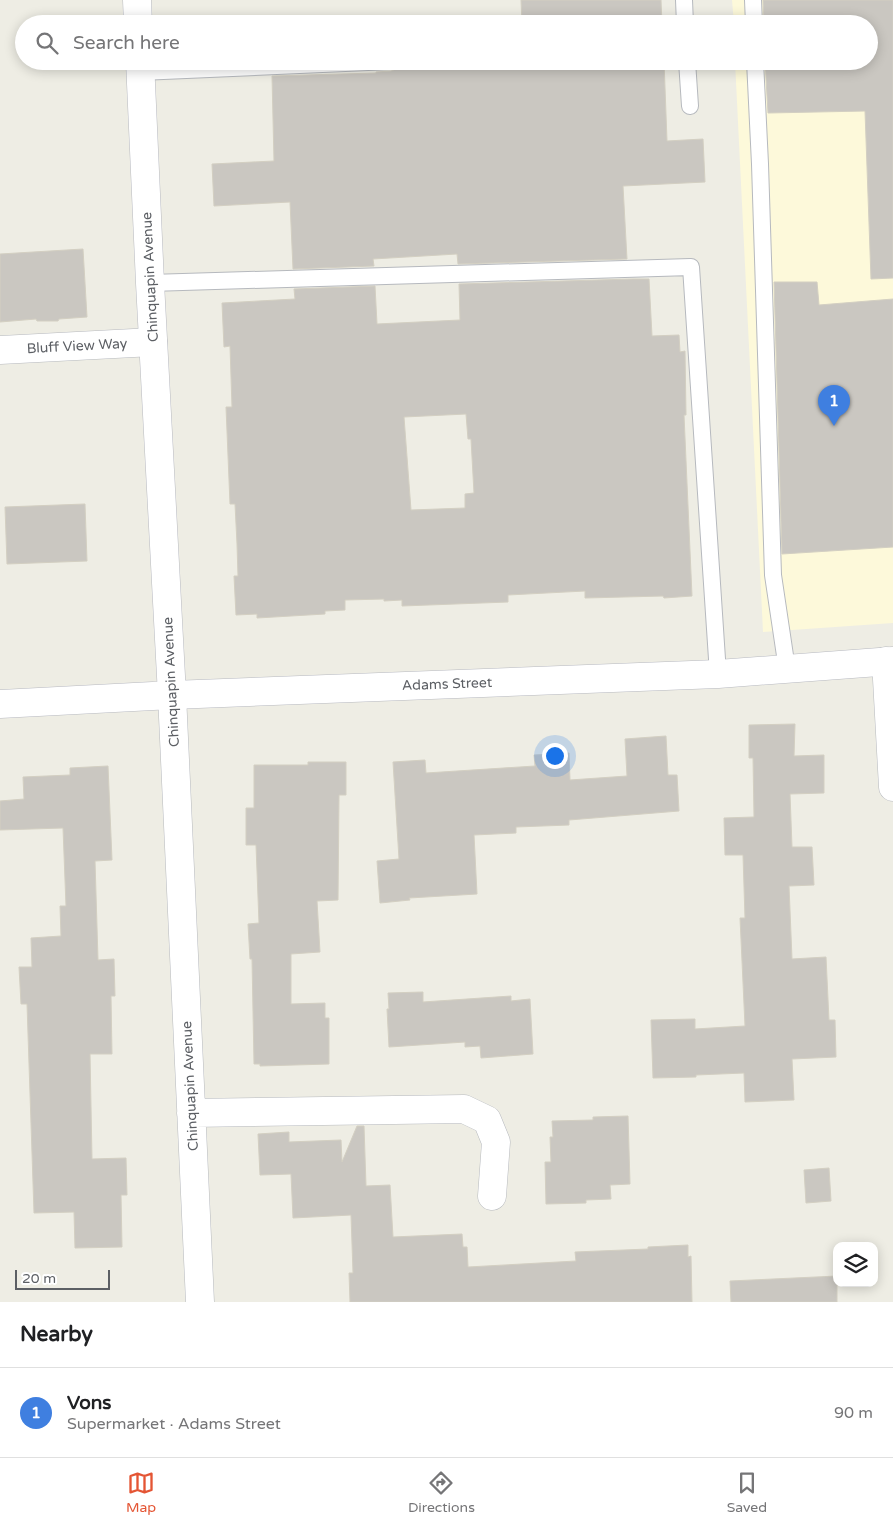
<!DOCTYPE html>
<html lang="en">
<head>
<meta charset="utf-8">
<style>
	:root { --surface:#fff; --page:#f6f6f6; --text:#202124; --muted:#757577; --line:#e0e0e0; --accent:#e45534 }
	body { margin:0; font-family:"Varela Round",sans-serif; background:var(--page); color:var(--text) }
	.controls { position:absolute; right:15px; bottom:15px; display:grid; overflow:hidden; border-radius:10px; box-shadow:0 2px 12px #0003 }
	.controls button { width:45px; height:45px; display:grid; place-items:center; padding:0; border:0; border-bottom:1px solid var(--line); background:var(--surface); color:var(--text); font:25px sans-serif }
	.scale { position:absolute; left:15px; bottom:12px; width:95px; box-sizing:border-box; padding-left:5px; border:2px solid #5c5f64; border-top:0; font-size:14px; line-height:18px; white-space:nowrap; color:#5c5f64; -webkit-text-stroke:4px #fff; paint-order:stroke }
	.you { position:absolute; left:554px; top:755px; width:18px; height:18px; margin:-12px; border:4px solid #fff; border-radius:50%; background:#1a73e8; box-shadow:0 0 0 8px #1a73e833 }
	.badge { display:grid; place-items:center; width:32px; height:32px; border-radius:50%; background:var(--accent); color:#fff; font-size:16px; font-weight:700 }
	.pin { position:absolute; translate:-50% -41px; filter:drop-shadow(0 1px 2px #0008) }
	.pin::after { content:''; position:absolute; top:26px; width:18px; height:15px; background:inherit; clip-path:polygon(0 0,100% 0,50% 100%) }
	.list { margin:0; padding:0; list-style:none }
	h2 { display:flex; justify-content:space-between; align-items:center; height:65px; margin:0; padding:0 20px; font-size:21px }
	h2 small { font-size:16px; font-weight:400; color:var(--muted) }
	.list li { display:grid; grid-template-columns:32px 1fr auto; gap:15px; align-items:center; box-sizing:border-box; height:90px; padding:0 20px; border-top:1px solid var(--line) }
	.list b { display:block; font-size:19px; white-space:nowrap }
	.list p { margin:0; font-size:16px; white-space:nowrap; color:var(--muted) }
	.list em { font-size:16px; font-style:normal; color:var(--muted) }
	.icon { flex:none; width:28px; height:28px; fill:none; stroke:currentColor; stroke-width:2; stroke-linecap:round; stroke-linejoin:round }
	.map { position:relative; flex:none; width:893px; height:1302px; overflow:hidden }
	.search { position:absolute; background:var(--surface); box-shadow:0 2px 12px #0003; left:15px; right:15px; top:15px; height:55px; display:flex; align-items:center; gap:12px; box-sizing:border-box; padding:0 18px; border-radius:28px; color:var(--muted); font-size:19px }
	.sheet { height:155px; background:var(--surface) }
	nav { display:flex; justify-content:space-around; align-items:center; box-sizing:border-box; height:70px; border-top:1px solid var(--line); background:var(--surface); font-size:14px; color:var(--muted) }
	nav a { display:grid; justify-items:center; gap:2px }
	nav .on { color:var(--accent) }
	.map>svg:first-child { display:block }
	.commercial { fill:#fdf9da }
	.building { fill:#cac7c1; stroke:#d3cfc2; fill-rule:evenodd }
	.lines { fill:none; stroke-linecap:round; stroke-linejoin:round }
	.lane-casing { stroke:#b6b9be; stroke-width:18 }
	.street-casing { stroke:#b6b9be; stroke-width:29 }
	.secondary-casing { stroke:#b7b9c0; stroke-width:29 }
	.lane { stroke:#fff; stroke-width:16 }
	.street { stroke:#fff; stroke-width:28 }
	.secondary { stroke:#fff; stroke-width:28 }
	.labels { text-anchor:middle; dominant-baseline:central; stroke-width:4; stroke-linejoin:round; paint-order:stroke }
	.street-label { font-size:14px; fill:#5c5f64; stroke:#fff }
</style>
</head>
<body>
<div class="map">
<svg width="893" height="1302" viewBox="0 0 893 1302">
	<rect width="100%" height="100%" fill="#eeede4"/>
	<!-- commercial -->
	<path class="commercial" d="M 732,0 L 893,0 L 893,623 L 763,632 L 735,61 L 869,61 L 869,24 L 734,24 Z"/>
	<!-- building -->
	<path class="building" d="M 521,0 L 661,0 L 662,24 L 522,24 Z
		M 763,0 L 893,0 L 893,278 L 871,279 L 865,111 L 768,113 L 765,61 L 869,61 L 869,24 L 764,24 Z
		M 523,61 L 664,61 L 667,141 L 703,139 L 705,182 L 623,186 L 627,259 L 458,264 L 457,254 L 373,259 L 374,266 L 293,269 L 290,202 L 214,206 L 212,164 L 274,161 L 272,76 L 376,73 L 376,72 L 391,71 L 396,69 Z
		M 83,249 L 87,317 L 59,319 L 58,321 L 37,321 L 36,319 L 0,322 L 0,254 Z
		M 633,279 L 649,279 L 652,336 L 679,335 L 680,352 L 685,351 L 686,415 L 684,415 L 692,596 L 664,598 L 663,596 L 585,598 L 585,591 L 508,595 L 508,602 L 402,606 L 402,600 L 384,601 L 384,599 L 345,600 L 345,610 L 325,611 L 325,614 L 257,618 L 257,614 L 236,615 L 234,576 L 238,576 L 237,544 L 235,504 L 230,504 L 226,407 L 232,407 L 230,346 L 224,347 L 222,303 L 295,299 L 294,289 L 375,286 L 377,324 L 460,320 L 459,284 ZM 466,414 L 468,439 L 471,439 L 474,493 L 465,494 L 465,508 L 411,510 L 404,417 Z
		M 774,282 L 817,282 L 819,305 L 893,299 L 893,547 L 782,554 Z
		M 85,504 L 87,561 L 7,564 L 5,507 Z
		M 795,724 L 794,756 L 824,755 L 824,793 L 790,794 L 792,847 L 812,847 L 814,885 L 789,886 L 792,959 L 826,957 L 829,1020 L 835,1020 L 836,1057 L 792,1059 L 794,1100 L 745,1102 L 744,1073 L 696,1075 L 696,1077 L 653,1078 L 651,1020 L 695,1019 L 695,1029 L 745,1026 L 740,918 L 745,918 L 743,855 L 725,855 L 724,818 L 754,817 L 753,758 L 749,758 L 749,725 Z
		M 666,736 L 668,775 L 677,775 L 679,811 L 569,820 L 569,825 L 516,827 L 516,833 L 474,835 L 477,894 L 409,898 L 410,900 L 380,903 L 377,861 L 399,859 L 393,762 L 425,760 L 426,773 L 535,766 L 534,755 L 569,753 L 570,780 L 627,776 L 625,739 Z
		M 308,762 L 346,762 L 346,795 L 339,795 L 338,900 L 317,901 L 320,952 L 291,954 L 291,1004 L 325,1003 L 325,1018 L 329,1018 L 329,1064 L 260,1066 L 260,1064 L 254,1064 L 252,959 L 250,959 L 248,924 L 259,923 L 256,845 L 246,845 L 246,808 L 254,808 L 254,765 L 308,765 Z
		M 108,766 L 112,860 L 95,861 L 98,960 L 114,959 L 115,996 L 111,996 L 112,1054 L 90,1054 L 92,1159 L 126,1158 L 127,1195 L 121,1195 L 122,1247 L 75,1248 L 74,1212 L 34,1213 L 27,1004 L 21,1004 L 19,967 L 32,967 L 31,938 L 61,936 L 60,906 L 66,906 L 63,828 L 0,830 L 0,801 L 24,799 L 23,777 L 70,775 L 70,768 Z
		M 423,992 L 423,1002 L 511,996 L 511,1001 L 530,999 L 533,1054 L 481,1058 L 480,1046 L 465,1047 L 465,1042 L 389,1047 L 387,1009 L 389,1009 L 388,993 Z
		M 628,1116 L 630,1184 L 610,1185 L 611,1199 L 586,1200 L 586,1203 L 546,1204 L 545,1162 L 551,1162 L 550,1137 L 553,1137 L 552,1121 L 593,1120 L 593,1117 Z
		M 357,1126 L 364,1126 L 366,1186 L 390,1185 L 393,1237 L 462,1234 L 463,1247 L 467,1247 L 468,1267 L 576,1261 L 575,1252 L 648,1249 L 648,1247 L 688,1245 L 688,1257 L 691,1256 L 692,1302 L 350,1302 L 349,1273 L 353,1273 L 351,1215 L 293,1218 L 291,1174 L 260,1175 L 258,1134 L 289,1132 L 289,1142 L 341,1140 L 342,1162 Z
		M 829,1168 L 831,1201 L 806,1203 L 804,1170 Z
		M 837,1276 L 837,1302 L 731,1302 L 730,1281 Z"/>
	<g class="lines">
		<!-- lane casing -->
		<g class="lane-casing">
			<path id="lane" d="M 684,0 L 685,24
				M 753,0 L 754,24
				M 687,61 L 690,106
				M 755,61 L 760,164 L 773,575 L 787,669
				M 140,72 L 391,61
				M 150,283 L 691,267 L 718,674"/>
		</g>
		<!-- street casing -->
		<g class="street-casing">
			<path id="street" d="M 0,350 L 153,342
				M 886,661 L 893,787
				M 172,695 L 200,1302
				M 191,1113 L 464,1109 L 487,1120 L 496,1142 L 492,1196"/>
		</g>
		<!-- secondary casing -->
		<g class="secondary-casing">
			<path id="secondary" d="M 137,0 L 138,24
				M 140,61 L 150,283 L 172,695
				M 0,704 L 172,695 L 718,674 L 893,661"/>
		</g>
		<!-- lane -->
		<use href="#lane" class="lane"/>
		<!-- street -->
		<use href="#street" class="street"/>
		<!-- secondary -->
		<use href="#secondary" class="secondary"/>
	</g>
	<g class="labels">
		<!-- street labels -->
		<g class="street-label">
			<text transform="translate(150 277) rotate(-93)">Chinquapin Avenue</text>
			<text transform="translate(77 346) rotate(-3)">Bluff View Way</text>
			<text transform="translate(171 682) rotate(-93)">Chinquapin Avenue</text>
			<text transform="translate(447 684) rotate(-2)">Adams Street</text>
			<text transform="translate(190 1086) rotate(-93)">Chinquapin Avenue</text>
		</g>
	</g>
</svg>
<div class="controls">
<button><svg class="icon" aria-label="layers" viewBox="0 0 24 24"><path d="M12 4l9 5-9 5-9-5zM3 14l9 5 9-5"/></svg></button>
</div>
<div class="scale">20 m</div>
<div class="you"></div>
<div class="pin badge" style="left:834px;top:426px;background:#3f7fe0">1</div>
<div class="search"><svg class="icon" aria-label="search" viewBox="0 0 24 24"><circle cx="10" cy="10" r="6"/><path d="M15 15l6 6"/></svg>Search here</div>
</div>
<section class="sheet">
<h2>Nearby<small></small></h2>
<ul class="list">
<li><span class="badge" style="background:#3f7fe0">1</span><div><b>Vons</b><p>Supermarket · Adams Street</p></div><em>90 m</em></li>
</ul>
</section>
<nav>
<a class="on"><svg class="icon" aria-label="map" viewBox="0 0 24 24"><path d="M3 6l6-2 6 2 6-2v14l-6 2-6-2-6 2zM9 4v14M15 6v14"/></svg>Map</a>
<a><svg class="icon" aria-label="directions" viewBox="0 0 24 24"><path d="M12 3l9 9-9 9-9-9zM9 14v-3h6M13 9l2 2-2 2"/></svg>Directions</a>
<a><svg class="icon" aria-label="saved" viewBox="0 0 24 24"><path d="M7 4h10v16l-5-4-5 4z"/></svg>Saved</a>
</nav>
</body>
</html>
